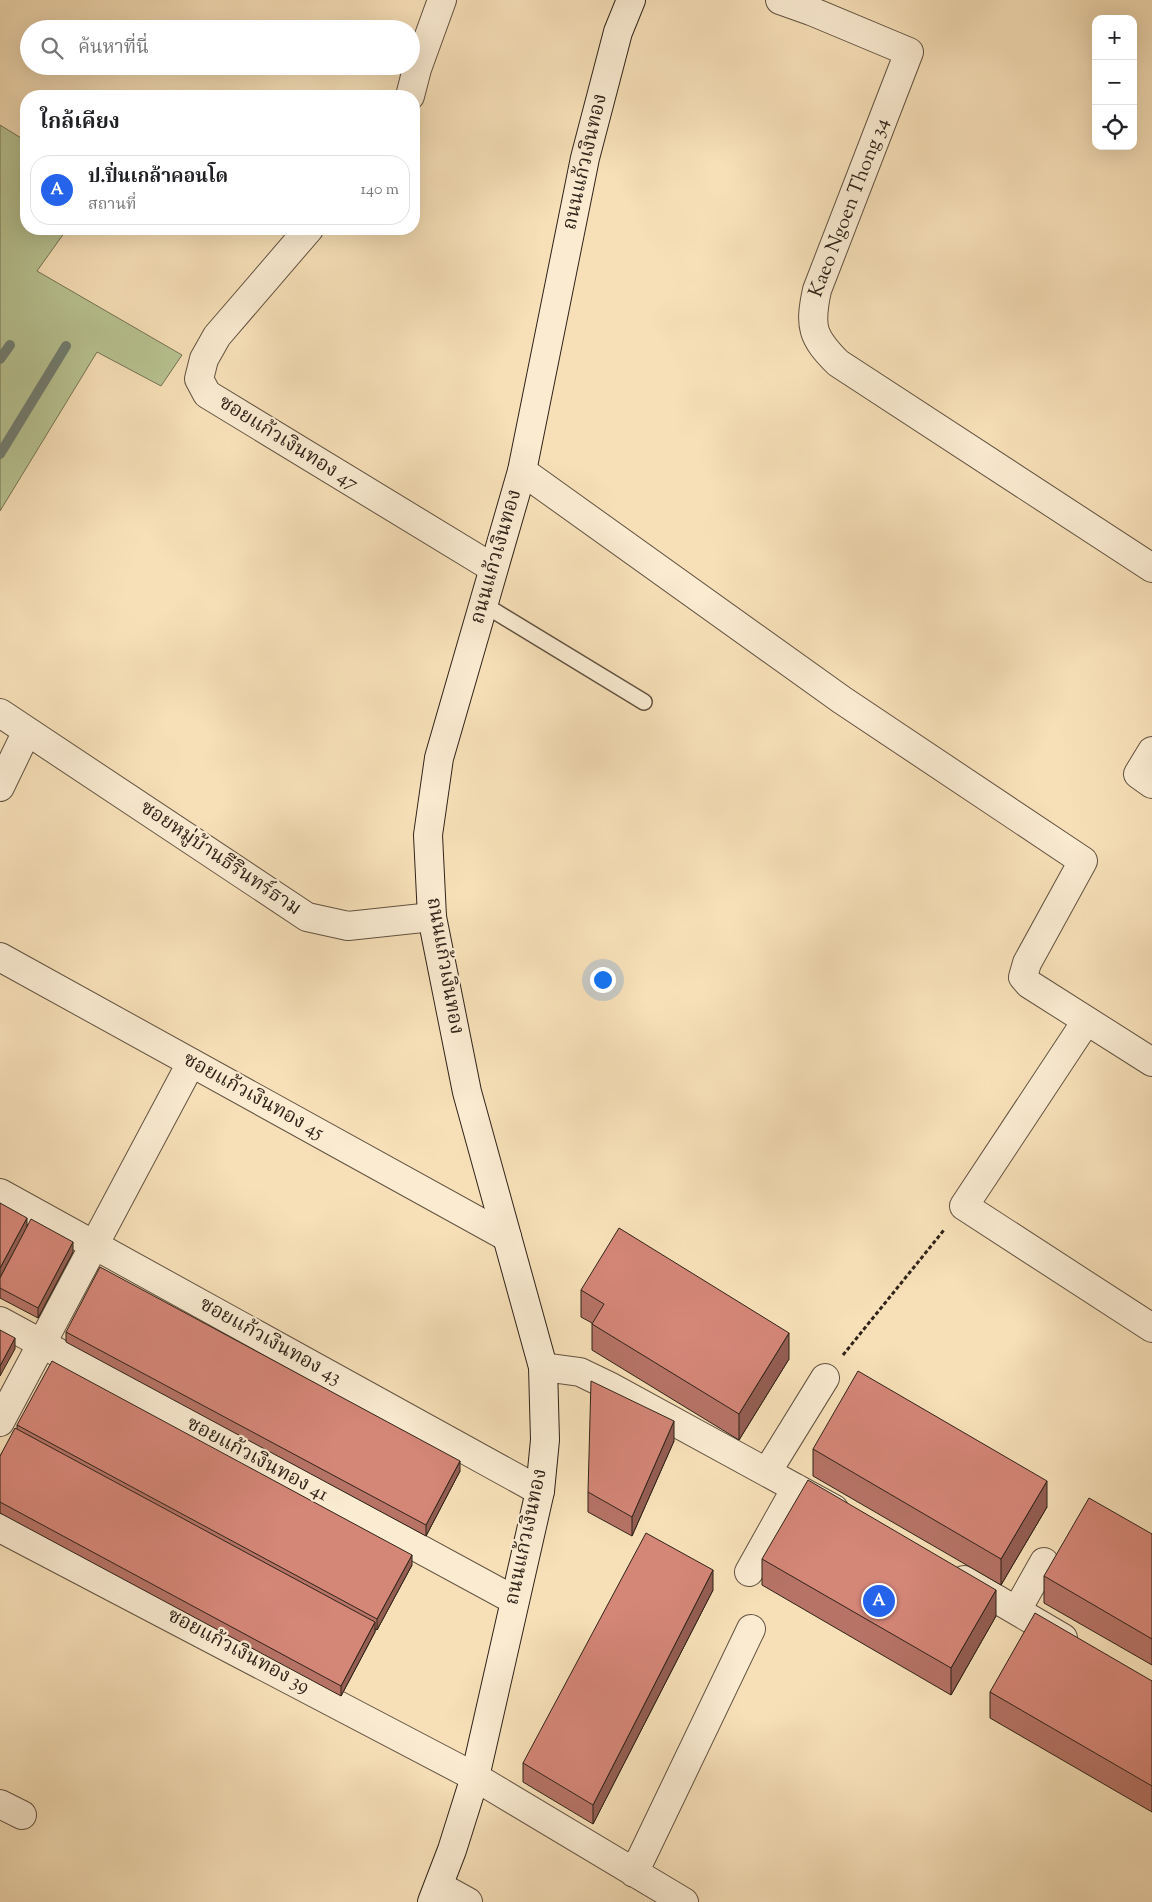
<!DOCTYPE html>
<html lang="th">
<head>
<meta charset="utf-8">
<style>
	:root { --surface:#fff; --page:#f2f2f2; --text:#202124; --muted:#757577; --line:#e0e0e0; --accent:#2563eb }
	body { margin:0; font-family:"Sorts Mill Goudy","Noto Serif Thai",serif; background:var(--page); color:var(--text) }
	.controls { position:absolute; right:15px; top:15px; display:grid; overflow:hidden; border-radius:10px; box-shadow:0 5px 20px #0002 }
	.controls button { width:45px; height:45px; display:grid; place-items:center; padding:0; border:0; border-bottom:1px solid var(--line); background:var(--surface); color:var(--text); font:25px sans-serif }
	.you { position:absolute; left:602px; top:979px; width:18px; height:18px; margin:-12px; border:4px solid #fff; border-radius:50%; background:#1a73e8; box-shadow:0 0 0 8px #1a73e833 }
	.badge { display:grid; place-items:center; width:32px; height:32px; border-radius:50%; background:var(--accent); color:#fff; font-size:16px; font-weight:700 }
	.pin { position:absolute; translate:-50% -50%; border:2px solid #fff; box-shadow:0 1px 5px #0006 }
	.list { margin:0; padding:0; list-style:none }
	h2 { display:flex; justify-content:space-between; align-items:center; height:65px; margin:0; padding:0 20px; font-size:21px }
	h2 small { font-size:16px; font-weight:400; color:var(--muted) }
	.list li { display:grid; grid-template-columns:32px 1fr auto; gap:15px; align-items:center; box-sizing:border-box; height:70px; margin:0 10px 10px; padding:0 10px; border:1px solid var(--line); border-radius:20px }
	.list b { display:block; font-size:19px; white-space:nowrap }
	.list p { margin:0; font-size:16px; white-space:nowrap; color:var(--muted) }
	.list em { font-size:16px; font-style:normal; color:var(--muted) }
	.icon { flex:none; width:28px; height:28px; fill:none; stroke:currentColor; stroke-width:2; stroke-linecap:round; stroke-linejoin:round }
	.map { position:relative; flex:none; width:1152px; height:1902px; overflow:hidden }
	.search { position:absolute; background:var(--surface); box-shadow:0 5px 20px #0002; left:20px; top:20px; width:400px; height:55px; display:flex; align-items:center; gap:12px; box-sizing:border-box; padding:0 18px; border-radius:28px; color:var(--muted); font-size:19px }
	.panel { position:absolute; background:var(--surface); box-shadow:0 5px 20px #0002; left:20px; top:90px; width:400px; height:145px; border-radius:20px }
	.map>svg:first-child { display:block }
	.green { fill:#b8c392; stroke:#747356 }
	.lines { fill:none; stroke-linecap:round; stroke-linejoin:round }
	.stream { stroke:#717f74; stroke-width:10 }
	.lane-casing { stroke:#615241; stroke-width:18 }
	.street-casing { stroke:#615241; stroke-width:30 }
	.secondary-casing { stroke:#2f2319; stroke-width:30 }
	.path { stroke:#2f2319; stroke-width:3; stroke-dasharray:4 2.5; stroke-linecap:butt }
	.lane { stroke:#faebd1; stroke-width:15 }
	.street { stroke:#faebd1; stroke-width:28 }
	.secondary { stroke:#faebd1; stroke-width:28 }
	.wall { fill:#b67366; stroke:#2f2319 }
	.shaded-wall { fill:#945e53; stroke:#2f2319 }
	.building { fill:#d48677; stroke:#2f2319 }
	.labels { text-anchor:middle; dominant-baseline:central; stroke-width:4.5; stroke-linejoin:round; paint-order:stroke }
	.street-label { font-size:20px; fill:#2f2319; stroke:#faebd1 }
</style>
</head>
<body>
<div class="map">
<svg width="1152" height="1902" viewBox="0 0 1152 1902">
	<rect width="100%" height="100%" fill="#f7e0b8"/>
	<filter id="stains"><feTurbulence type="fractalNoise" baseFrequency=".004" numOctaves="4"/><feColorMatrix values="0 0 0 0 .2 0 0 0 0 .09 0 0 0 0 .02 0 0 0 .5 -.17"/></filter>
	<radialGradient id="worn" r=".72"><stop offset=".6" stop-color="#630" stop-opacity="0"/><stop offset="1" stop-color="#630" stop-opacity=".3"/></radialGradient>
	<!-- green -->
	<path class="green" d="M 0,125 L 26,141 L 26,229 L 67,229 L 37,271 L 182,355 L 161,386 L 97,352 L 0,511 Z"/>
	<g class="lines">
		<!-- stream -->
		<path class="stream" d="M 0,359 L 10,345
			M 0,454 L 66,346"/>
		<!-- lane casing -->
		<g class="lane-casing">
			<path id="lane" d="M 483,604 L 644,702"/>
		</g>
		<!-- street casing -->
		<g class="street-casing">
			<path id="street" d="M 780,0 L 811,11 L 909,52 L 817,290 C 809,327 812,337 838,363 L 1152,568
				M 410,96 L 417,69 L 442,0
				M 309,229 L 217,336 L 204,359 L 199,379 L 207,394 L 493,568
				M 522,471 L 842,700 L 1083,861 L 1027,963 L 1023,977 L 1029,984 L 1152,1062
				M 0,713 L 307,917 L 348,926 L 432,917
				M 1152,751 L 1138,774 L 1152,784
				M 0,787 L 27,731
				M 0,957 L 507,1237
				M 1081,1018 L 1081,1029 L 964,1206 L 1152,1328
				M 0,1193 L 540,1491
				M 0,1321 L 514,1600
				M 543,1367 L 580,1372 L 609,1386 L 834,1509
				M 0,1422 L 191,1063
				M 767,1472 L 825,1378
				M 0,1528 L 475,1777 L 684,1902
				M 749,1572 L 796,1488
				M 964,1580 L 1063,1638
				M 1017,1610 L 1044,1562
				M 0,1804 L 22,1815
				M 634,1873 L 751,1629
				M 439,1886 L 468,1902"/>
		</g>
		<!-- secondary casing -->
		<g class="secondary-casing">
			<path id="secondary" d="M 432,1902 L 452,1850 L 475,1777 L 540,1491 L 545,1440 L 543,1367 L 467,1092 L 432,917 L 428,835 L 439,758 L 522,471 L 585,158 L 618,32 L 631,0"/>
		</g>
		<!-- path -->
		<path class="path" d="M 843,1355 L 944,1230"/>
		<!-- lane -->
		<use href="#lane" class="lane"/>
		<!-- street -->
		<use href="#street" class="street"/>
		<!-- secondary -->
		<use href="#secondary" class="secondary"/>
	</g>
	<!-- wall -->
	<path class="wall" d="M 0,1203 L 27,1228 L 73,1252 L 38,1318 L 0,1298 Z
		M 581,1290 L 789,1359 L 739,1440 L 592,1350 L 592,1323 L 581,1317 Z
		M 66,1332 L 460,1471 L 426,1536 L 66,1342 Z
		M 17,1425 L 412,1565 L 377,1630 L 375,1629 L 375,1632 L 341,1696 L 0,1513 L 0,1456 L 17,1429 Z
		M 674,1441 L 632,1536 L 588,1512 L 588,1492 Z
		M 813,1449 L 1047,1507 L 1001,1585 L 813,1476 Z
		M 1152,1534 L 1152,1665 L 1044,1603 L 1044,1576 Z
		M 762,1559 L 996,1616 L 951,1695 L 762,1585 Z
		M 713,1590 L 593,1824 L 523,1782 L 523,1763 Z
		M 1152,1681 L 1152,1812 L 990,1718 L 990,1692 Z"/>
	<!-- shaded-wall -->
	<path class="shaded-wall" d="M 27,1218 L 27,1228 L 0,1278 L 0,1268 Z
		M 73,1242 L 73,1252 L 38,1318 L 38,1308 Z
		M 789,1333 L 789,1359 L 739,1440 L 739,1414 Z
		M 15,1338 L 15,1349 L 0,1376 L 0,1366 Z
		M 674,1421 L 674,1441 L 632,1536 L 632,1517 Z
		M 460,1461 L 460,1471 L 426,1536 L 426,1525 Z
		M 1047,1481 L 1047,1507 L 1001,1585 L 1001,1559 Z
		M 412,1555 L 412,1565 L 377,1630 L 377,1619 Z
		M 713,1570 L 713,1590 L 593,1824 L 593,1805 Z
		M 996,1590 L 996,1616 L 951,1695 L 951,1668 Z
		M 375,1622 L 375,1632 L 341,1696 L 341,1686 Z"/>
	<!-- building -->
	<path class="building" d="M 0,1203 L 27,1218 L 0,1268 Z
		M 31,1219 L 73,1242 L 38,1308 L 0,1288 L 0,1278 Z
		M 619,1228 L 789,1333 L 739,1414 L 592,1324 L 604,1304 L 581,1290 Z
		M 100,1267 L 460,1461 L 426,1525 L 66,1332 Z
		M 0,1330 L 15,1338 L 0,1366 Z
		M 52,1361 L 412,1555 L 377,1619 L 17,1425 Z
		M 858,1371 L 1047,1481 L 1001,1559 L 813,1449 Z
		M 591,1381 L 674,1421 L 632,1517 L 588,1492 Z
		M 15,1428 L 375,1622 L 341,1686 L 0,1502 L 0,1456 Z
		M 808,1480 L 996,1590 L 951,1668 L 762,1559 Z
		M 1089,1498 L 1152,1534 L 1152,1639 L 1044,1576 Z
		M 646,1533 L 713,1570 L 593,1805 L 523,1763 Z
		M 1035,1613 L 1152,1681 L 1152,1786 L 990,1692 Z"/>
	<g class="labels">
		<!-- street labels -->
		<g class="street-label">
			<text transform="translate(586 162) rotate(-77)">ถนนแก้วเงินทอง</text>
			<text transform="translate(850 208) rotate(-69)">Kaeo Ngoen Thong 34</text>
			<text transform="translate(288 444) rotate(32)">ซอยแก้วเงินทอง 47</text>
			<text transform="translate(497 557) rotate(-74)">ถนนแก้วเงินทอง</text>
			<text transform="translate(220 859) rotate(34)">ซอยหมู่บ้านธีรินทร์ธาม</text>
			<text transform="translate(444 966) rotate(80)">ถนนแก้วเงินทอง</text>
			<text transform="translate(253 1097) rotate(29)">ซอยแก้วเงินทอง 45</text>
			<text transform="translate(270 1342) rotate(29)">ซอยแก้วเงินทอง 43</text>
			<text transform="translate(257 1460) rotate(28)">ซอยแก้วเงินทอง 41</text>
			<text transform="translate(527 1537) rotate(-78)">ถนนแก้วเงินทอง</text>
			<text transform="translate(238 1652) rotate(28)">ซอยแก้วเงินทอง 39</text>
		</g>
	</g>
	<rect width="100%" height="100%" filter="url(#stains)"/>
	<rect width="100%" height="100%" fill="url(#worn)"/>
</svg>
<div class="controls">
<button>+</button>
<button>−</button>
<button><svg class="icon" aria-label="locate" viewBox="0 0 24 24"><circle cx="12" cy="12" r="6"/><path d="M12 2v4M12 18v4M2 12h4M18 12h4"/></svg></button>
</div>
<div class="you"></div>
<div class="pin badge" style="left:879px;top:1601px">A</div>
<div class="search"><svg class="icon" aria-label="search" viewBox="0 0 24 24"><circle cx="10" cy="10" r="6"/><path d="M15 15l6 6"/></svg>ค้นหาที่นี่</div>
<section class="panel">
<h2>ใกล้เคียง<small></small></h2>
<ul class="list">
<li><span class="badge">A</span><div><b>ป.ปิ่นเกล้าคอนโด</b><p>สถานที่</p></div><em>140 m</em></li>
</ul>
</section>
</div>
</body>
</html>
